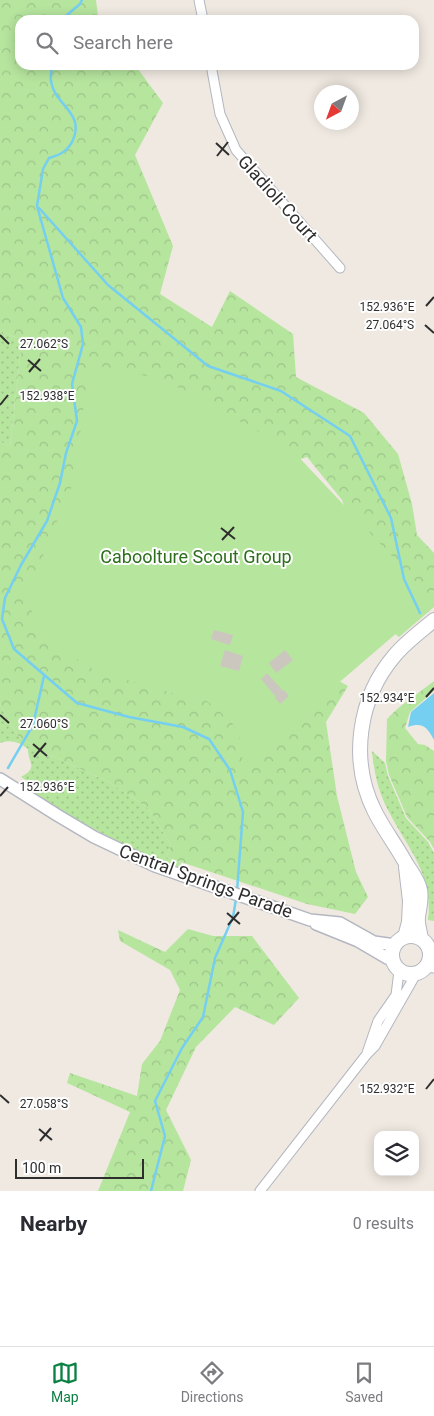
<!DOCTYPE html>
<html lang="en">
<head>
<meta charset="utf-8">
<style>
	:root { --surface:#fff; --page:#f7f7f7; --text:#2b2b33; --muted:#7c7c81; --line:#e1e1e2; --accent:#0b8043 }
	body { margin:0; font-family:Roboto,sans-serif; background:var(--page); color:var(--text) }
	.controls { position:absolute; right:15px; bottom:15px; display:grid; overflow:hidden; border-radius:10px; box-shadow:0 2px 12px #0003 }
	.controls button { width:45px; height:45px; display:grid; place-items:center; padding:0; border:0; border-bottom:1px solid var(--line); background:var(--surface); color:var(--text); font:25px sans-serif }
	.compass { position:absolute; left:314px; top:85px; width:45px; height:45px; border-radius:50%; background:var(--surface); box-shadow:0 2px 12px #0003; rotate:221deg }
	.scale { position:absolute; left:15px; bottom:12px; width:129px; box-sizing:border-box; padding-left:5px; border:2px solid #2e2e2e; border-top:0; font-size:14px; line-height:18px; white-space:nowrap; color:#2e2e2e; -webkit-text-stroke:4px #fff; paint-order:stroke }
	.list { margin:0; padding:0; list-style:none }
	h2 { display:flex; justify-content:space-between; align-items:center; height:65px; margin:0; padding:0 20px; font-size:21px }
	h2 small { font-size:16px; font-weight:400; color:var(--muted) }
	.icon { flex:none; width:28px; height:28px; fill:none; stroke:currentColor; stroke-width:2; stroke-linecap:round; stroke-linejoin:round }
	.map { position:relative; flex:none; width:434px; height:1191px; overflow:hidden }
	.search { position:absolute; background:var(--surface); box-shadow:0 2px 12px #0003; left:15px; right:15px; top:15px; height:55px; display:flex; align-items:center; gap:12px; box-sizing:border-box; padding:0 18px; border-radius:15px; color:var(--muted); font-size:19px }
	.sheet { height:155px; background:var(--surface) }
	nav { display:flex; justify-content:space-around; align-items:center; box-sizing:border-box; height:70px; border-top:1px solid var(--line); background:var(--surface); font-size:14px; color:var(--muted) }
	nav a { display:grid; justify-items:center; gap:2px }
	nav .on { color:var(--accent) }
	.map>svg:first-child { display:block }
	.grass { fill:url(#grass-dots) }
	.forest { fill:url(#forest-crowns) }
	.park { fill:#b6e59e }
	.water { fill:#75cff0 }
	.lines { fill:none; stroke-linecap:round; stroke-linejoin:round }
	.stream { stroke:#75cff0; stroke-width:2.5 }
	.building { fill:#cbc7bf }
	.minor-casing { stroke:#b4b7c1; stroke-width:11 }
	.tertiary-casing { stroke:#b4b7c1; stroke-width:14 }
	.secondary-casing { stroke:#b4b7c1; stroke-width:16 }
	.minor { stroke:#fff; stroke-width:9 }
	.tertiary { stroke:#fff; stroke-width:11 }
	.secondary { stroke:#fff; stroke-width:14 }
	.ticks { fill:none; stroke:#2e2e2e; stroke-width:2 }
	.labels { text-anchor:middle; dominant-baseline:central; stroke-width:4; stroke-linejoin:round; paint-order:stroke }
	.street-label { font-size:18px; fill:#2e2e2e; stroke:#fff }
	.park-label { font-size:18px; fill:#2c6e1b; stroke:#fff }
	.ticks-label { font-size:12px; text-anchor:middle; fill:#2e2e2e; stroke:#fff; stroke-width:4; stroke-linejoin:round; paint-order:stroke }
</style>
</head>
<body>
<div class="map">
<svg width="434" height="1191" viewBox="0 0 434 1191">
	<defs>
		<pattern id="grass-dots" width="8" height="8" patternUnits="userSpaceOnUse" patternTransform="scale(1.25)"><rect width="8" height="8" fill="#b6e59e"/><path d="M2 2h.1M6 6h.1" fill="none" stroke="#9dc588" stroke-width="1.8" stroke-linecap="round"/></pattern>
		<pattern id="forest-crowns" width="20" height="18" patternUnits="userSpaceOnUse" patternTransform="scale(1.25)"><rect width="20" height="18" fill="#b6e59e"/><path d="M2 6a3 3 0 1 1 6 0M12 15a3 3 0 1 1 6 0" fill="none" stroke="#9dc588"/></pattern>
	</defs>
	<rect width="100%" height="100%" fill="#efe9e1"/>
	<!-- grass -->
	<path class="grass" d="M 0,331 L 22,340 L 10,446 L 0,442 Z
		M 0,705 L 18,736 L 43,752 L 109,782 L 148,808 L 171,845 L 166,857 L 181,862 L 180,867 L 171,866 C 122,844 76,822 32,792 L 29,788 L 32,784 L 21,777 C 39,767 28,764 28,749 C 19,742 11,739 0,743 Z
		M 372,751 L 385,763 L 388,776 L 406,818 L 428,842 L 434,853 L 434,921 L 428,920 C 434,874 407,848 388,810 C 378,791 374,772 372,751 Z"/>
	<!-- forest -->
	<path class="forest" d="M 0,0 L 96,0 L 98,16 L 101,20 L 20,20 L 20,65 L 135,65 L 163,103 L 135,155 L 173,246 L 160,294 L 212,327 L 230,291 L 293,334 L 296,377 L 364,413 L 398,454 L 412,504 L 417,535 L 434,553 L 434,607 L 399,637 L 390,630 L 369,579 L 342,500 L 307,457 L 267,470 L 330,676 L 348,686 L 326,722 L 337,796 L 356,872 L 368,897 L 355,914 L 307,904 L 166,857 L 171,845 L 148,808 L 109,782 L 43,752 L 18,736 L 0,705 L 0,442 L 10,446 L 22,340 L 0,331 Z
		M 434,681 L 434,691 L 410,712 L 405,728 L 418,744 L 425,745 L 434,751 L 434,849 L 430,842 L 407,817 L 389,775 L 386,761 L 387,719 L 397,709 Z
		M 188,929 L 213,936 L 252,936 L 299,998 L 274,1025 L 235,1007 L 196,1047 L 166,1110 L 191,1160 L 183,1191 L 98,1191 L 130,1112 L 67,1083 L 70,1073 L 137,1096 L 142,1064 L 160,1041 L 180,990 L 170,970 L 120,941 L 118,930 L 165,952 Z"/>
	<!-- park -->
	<path class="park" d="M 89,364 L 165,380 L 293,451 L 434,601 L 243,765 L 240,737 L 231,721 L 207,701 L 179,695 L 96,671 L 45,638 L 38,630 L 28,600 L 26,589 L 38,568 L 74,481 Z"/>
	<!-- water -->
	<path class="water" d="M 434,693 L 434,740 C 427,727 423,722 408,727 L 411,712 Z"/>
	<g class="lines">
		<!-- stream -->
		<path class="stream" d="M 61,20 L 80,4 L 82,0
			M 52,65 C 52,70 50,76 51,81 C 54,105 85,112 73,140 C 68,151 60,155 49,158 L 43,169 L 37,206 L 63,298 L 81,327 L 83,344 L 72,384 L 77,421 L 66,453 L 60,483 L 47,521 L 21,565 L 5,598 L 2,619 L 14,649 L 77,703 L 129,717 L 183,727 L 209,739 L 230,770 L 243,812 L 237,891
			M 39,208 L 108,285 L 208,366 L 281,391 L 350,436 L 391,518 L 404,579 L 420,613
			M 8,768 L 33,725 L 44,676
			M 151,1191 L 165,1136 L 155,1101 L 182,1048 L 203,1017 L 215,958 L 233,917 L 236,899"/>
	</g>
	<!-- building -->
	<path class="building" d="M 214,630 L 233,635 L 230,645 L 211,639 Z
		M 225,650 L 243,656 L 239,671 L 220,666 Z
		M 285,650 L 293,660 L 276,673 L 269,663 Z
		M 267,673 L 283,691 L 284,690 L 289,696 L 280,704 L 275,698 L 276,697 L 261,679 Z"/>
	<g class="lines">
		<!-- minor casing -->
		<g class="minor-casing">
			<path id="minor" d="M 199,0 L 203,20
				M 211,65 L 220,114 L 236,150 L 340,268
				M 429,948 L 434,951
				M 426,967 L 434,968
				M 367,1053 L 378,1021 L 396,995 L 399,971
				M 260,1191 L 367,1054 L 375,1046 L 416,974"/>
		</g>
		<!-- tertiary casing -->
		<g class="tertiary-casing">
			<path id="tertiary" d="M 0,779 L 57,815 L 94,837 L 155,866 L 310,920 L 340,923 L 374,942 L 395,945
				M 316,924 L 358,941 L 387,958 L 392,959"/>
		</g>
		<!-- secondary casing -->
		<g class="secondary-casing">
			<path id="secondary" d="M392 955a19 19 0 1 1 38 0a19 19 0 1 1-38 0Z
				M 405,937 L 409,922 L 410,901 L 406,867
				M 421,939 C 420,931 417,924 418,917 C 419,908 422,899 420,890 C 418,879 410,871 404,860 C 395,844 383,828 375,812 C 349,761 358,698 395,655 C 406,642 421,631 434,620"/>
		</g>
		<!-- minor -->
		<use href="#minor" class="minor"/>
		<!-- tertiary -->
		<use href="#tertiary" class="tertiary"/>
		<!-- secondary -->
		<use href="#secondary" class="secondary"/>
	</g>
	<!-- ticks -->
	<path class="ticks" d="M 216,143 L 229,155M 217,156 L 228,142M 426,306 L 434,297M 425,325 L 434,333M 0,335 L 9,344M 28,360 L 41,371M 29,372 L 40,359M 0,405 L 8,395M 221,528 L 235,539M 222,540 L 234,527M 426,697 L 434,688M 0,715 L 9,723M 33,744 L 47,756M 34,757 L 46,743M 0,796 L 8,787M 227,913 L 240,924M 228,925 L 239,912M 426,1089 L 434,1079M 0,1095 L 9,1103M 39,1129 L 52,1140M 40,1141 L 51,1128"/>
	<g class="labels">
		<!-- street labels -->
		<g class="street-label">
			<text transform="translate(278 198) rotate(48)">Gladioli Court</text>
			<text transform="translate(206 881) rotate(20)">Central Springs Parade</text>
		</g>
		<!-- park labels -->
		<g class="park-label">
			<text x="196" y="556">Caboolture Scout Group</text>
		</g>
	</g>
	<g class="ticks-label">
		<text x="387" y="311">152.936°E</text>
		<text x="390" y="329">27.064°S</text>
		<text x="44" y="348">27.062°S</text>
		<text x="47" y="400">152.938°E</text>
		<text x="387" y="702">152.934°E</text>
		<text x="44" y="728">27.060°S</text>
		<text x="47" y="791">152.936°E</text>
		<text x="387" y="1093">152.932°E</text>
		<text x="44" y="1108">27.058°S</text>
	</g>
</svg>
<div class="controls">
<button><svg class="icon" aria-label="layers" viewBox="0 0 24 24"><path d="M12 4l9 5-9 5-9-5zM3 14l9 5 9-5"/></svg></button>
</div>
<svg class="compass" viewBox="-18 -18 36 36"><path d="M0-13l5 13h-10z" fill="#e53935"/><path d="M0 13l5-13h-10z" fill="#7c7c81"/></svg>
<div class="scale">100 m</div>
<div class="search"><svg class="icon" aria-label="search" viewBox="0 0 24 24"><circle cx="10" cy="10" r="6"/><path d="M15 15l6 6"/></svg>Search here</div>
</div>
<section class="sheet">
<h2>Nearby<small>0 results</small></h2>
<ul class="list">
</ul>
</section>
<nav>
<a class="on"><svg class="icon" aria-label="map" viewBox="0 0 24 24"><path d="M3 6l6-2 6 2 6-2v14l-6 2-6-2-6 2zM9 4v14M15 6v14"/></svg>Map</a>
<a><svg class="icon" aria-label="directions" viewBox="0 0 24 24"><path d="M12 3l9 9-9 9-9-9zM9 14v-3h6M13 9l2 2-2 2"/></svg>Directions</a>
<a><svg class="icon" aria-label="saved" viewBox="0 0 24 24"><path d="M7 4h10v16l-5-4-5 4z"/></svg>Saved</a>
</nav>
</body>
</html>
